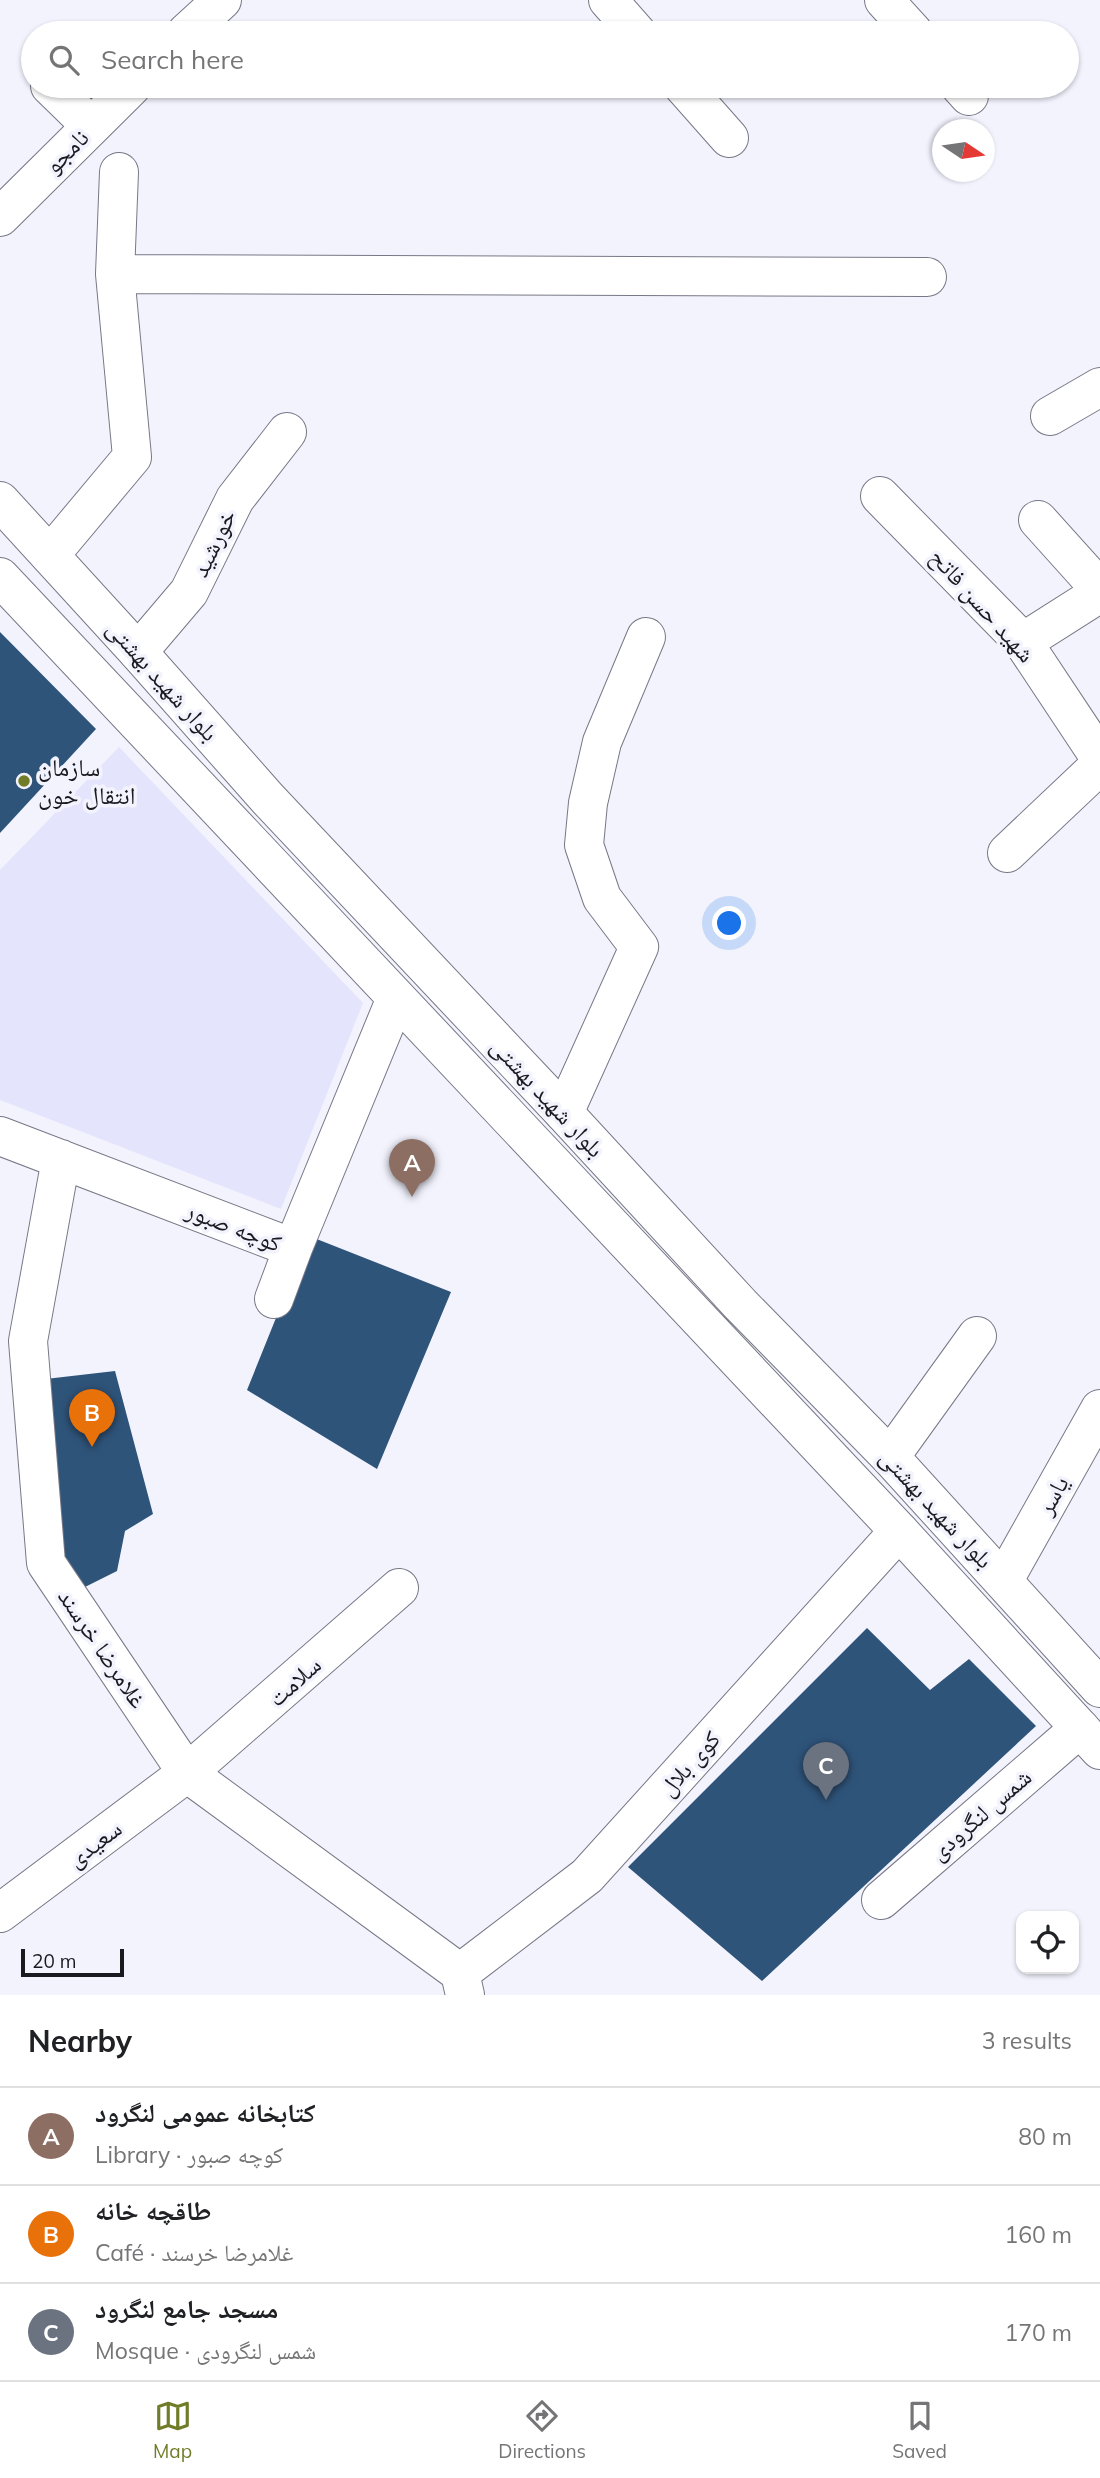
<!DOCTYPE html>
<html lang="en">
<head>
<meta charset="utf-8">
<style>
	:root { --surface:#fff; --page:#f2f2f2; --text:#202124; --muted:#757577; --line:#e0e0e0; --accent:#717c29 }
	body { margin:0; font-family:Mulish,"Noto Naskh Arabic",sans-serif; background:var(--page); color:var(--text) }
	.controls { position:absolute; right:21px; bottom:21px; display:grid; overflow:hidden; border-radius:14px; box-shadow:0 2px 5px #0004 }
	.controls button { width:63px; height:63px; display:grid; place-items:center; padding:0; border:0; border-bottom:2px solid var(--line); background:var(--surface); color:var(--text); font:35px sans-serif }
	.compass { position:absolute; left:932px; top:119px; width:63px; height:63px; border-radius:50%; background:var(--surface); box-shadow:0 2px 5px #0004; rotate:103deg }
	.scale { position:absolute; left:21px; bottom:18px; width:103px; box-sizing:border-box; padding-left:7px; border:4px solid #191a1f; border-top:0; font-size:19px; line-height:24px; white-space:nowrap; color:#191a1f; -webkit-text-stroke:5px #f2f3fd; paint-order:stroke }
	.you { position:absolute; left:730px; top:924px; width:24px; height:24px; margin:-18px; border:5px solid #fff; border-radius:50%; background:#1a73e8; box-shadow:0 0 0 10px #1a73e833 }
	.badge { display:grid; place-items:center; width:46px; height:46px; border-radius:50%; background:var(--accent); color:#fff; font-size:23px; font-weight:700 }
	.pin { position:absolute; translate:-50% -58px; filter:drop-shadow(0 2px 4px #0008) }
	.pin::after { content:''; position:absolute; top:37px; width:24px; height:21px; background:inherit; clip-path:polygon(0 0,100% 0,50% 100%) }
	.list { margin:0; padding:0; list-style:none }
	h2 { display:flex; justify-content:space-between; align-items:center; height:91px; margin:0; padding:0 28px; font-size:30px }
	h2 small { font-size:23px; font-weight:400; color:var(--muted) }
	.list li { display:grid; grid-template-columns:46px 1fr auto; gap:21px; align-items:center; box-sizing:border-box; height:98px; padding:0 28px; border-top:2px solid var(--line) }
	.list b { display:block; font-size:26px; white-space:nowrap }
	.list p { margin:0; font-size:23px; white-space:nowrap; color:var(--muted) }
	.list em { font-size:23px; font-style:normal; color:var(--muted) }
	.icon { flex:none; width:38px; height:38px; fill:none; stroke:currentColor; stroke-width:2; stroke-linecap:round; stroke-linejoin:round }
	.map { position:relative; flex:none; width:1100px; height:1995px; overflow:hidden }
	.search { position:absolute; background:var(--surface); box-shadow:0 2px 5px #0004; left:21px; right:21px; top:21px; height:77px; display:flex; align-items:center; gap:18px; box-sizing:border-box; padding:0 24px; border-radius:38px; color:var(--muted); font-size:26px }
	.sheet { height:385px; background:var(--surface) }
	nav { display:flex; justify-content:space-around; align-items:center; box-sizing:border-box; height:98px; border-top:2px solid var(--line); background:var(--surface); font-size:19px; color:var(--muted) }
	nav a { display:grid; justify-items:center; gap:4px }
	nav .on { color:var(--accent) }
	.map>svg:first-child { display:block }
	.built { fill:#e4e5fc }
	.building { fill:#2f547a }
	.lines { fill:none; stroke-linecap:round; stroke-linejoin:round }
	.minor-casing { stroke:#777886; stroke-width:40 }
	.major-casing { stroke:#777886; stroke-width:40 }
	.minor { stroke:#fff; stroke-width:38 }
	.major { stroke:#fff; stroke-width:38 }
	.poi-dot { fill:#717c29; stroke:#f2f3fd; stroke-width:2.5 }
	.labels { text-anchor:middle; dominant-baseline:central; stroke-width:7; stroke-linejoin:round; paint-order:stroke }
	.street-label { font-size:24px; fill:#191a1f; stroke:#f2f3fd }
	.poi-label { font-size:24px; fill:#191a1f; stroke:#f2f3fd; text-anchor:start }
</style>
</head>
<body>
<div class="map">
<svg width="1100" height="1995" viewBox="0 0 1100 1995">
	<rect width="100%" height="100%" fill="#f2f3fd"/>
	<!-- built -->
	<path class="built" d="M 119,747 L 363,1003 L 281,1209 L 0,1100 L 0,870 Z"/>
	<!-- building -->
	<path class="building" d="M 0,632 L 96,729 L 0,833 Z
		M 309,1236 L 451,1292 L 377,1469 L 247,1390 Z
		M 115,1371 L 153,1514 L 125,1531 L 117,1571 L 71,1594 L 37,1380 Z
		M 867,1628 L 930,1690 L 969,1659 L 1036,1726 L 762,1981 L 628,1867 Z"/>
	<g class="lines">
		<!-- minor casing -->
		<g class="minor-casing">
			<path id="minor" d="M 608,0 L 637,33
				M 884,0 L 914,33
				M 186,33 L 222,0
				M 50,86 L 91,126
				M 683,86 L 729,138
				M 960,86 L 969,96
				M 0,217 L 132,86
				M 115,274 L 927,277
				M 1050,416 L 1100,387
				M 880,496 L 1023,642 L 1100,758
				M 1038,520 L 1100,589
				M 50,555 L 132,457 L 115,274 L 119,172
				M 1023,642 L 1100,593
				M 138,652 L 189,592 L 235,499 L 287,432
				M 1007,853 L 1100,765
				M 564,1113 L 639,947 L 602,898 L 584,845 L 588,803 L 602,742 L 646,637
				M 0,1136 L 293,1248 L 396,998
				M 61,1159 L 28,1341 L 46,1563 L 187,1773 L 460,1973 L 465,1995
				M 274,1299 L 293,1248
				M 890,1457 L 977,1336
				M 1004,1580 L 1100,1409
				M 881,1900 L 1080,1728
				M 0,1913 L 187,1773 L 399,1588
				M 460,1973 L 587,1876 L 899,1531"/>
		</g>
		<!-- major casing -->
		<g class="major-casing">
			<path id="major" d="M 0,501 L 138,652 L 268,799 L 564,1113 L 741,1305 L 890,1457 L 1100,1688
				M 0,577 L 899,1531 L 1100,1750"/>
		</g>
		<!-- minor -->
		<use href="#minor" class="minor"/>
		<!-- major -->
		<use href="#major" class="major"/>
	</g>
	<!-- markers -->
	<circle class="poi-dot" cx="24" cy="781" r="7"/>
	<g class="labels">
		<!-- street labels -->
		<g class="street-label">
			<text transform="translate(66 151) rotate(-45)">نامجو</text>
			<text transform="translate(213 543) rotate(-64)">خورشید</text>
			<text transform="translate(983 605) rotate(48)">شهید حسن فاتح</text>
			<text transform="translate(163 680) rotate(48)">بلوار شهید بهشتی</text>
			<text transform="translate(548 1097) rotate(47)">بلوار شهید بهشتی</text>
			<text transform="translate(234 1226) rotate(21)">کوچه صبور</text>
			<text transform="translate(1052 1495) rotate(-61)">یاسر</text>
			<text transform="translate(937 1508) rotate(47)">بلوار شهید بهشتی</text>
			<text transform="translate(103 1648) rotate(56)">غلامرضا خرسند</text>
			<text transform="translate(294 1681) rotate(-42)">سلامت</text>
			<text transform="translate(689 1763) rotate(-48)">کوی بلال</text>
			<text transform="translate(980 1814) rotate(-41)">شمس لنگرودی</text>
			<text transform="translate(94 1843) rotate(-37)">سعیدی</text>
		</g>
		<!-- poi labels -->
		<g class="poi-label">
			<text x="38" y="767">سازمان<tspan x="38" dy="28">انتقال خون</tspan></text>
		</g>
	</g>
</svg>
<div class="controls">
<button><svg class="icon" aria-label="locate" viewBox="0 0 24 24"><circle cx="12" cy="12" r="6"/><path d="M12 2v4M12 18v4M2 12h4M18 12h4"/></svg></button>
</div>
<svg class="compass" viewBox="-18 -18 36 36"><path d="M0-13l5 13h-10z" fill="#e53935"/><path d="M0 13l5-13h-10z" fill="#757577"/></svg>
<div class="scale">20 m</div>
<div class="you"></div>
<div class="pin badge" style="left:412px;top:1197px;background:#8d6e63">A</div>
<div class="pin badge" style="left:92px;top:1447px;background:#e8710a">B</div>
<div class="pin badge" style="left:826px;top:1800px;background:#6b7280">C</div>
<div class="search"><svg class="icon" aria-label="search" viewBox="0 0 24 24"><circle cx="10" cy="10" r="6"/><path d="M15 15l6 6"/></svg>Search here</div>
</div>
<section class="sheet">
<h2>Nearby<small>3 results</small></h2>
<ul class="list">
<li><span class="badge" style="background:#8d6e63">A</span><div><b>کتابخانه عمومی لنگرود</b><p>Library · کوچه صبور</p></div><em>80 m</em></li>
<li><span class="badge" style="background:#e8710a">B</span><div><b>طاقچه خانه</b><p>Café · غلامرضا خرسند</p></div><em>160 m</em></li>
<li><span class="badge" style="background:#6b7280">C</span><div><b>مسجد جامع لنگرود</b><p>Mosque · شمس لنگرودی</p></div><em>170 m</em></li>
</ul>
</section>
<nav>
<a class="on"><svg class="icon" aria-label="map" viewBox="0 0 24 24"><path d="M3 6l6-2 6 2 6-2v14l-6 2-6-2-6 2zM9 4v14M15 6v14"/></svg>Map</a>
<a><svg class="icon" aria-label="directions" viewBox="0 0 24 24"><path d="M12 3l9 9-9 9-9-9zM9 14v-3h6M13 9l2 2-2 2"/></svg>Directions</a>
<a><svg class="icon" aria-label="saved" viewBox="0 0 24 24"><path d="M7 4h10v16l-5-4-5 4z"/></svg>Saved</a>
</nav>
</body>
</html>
